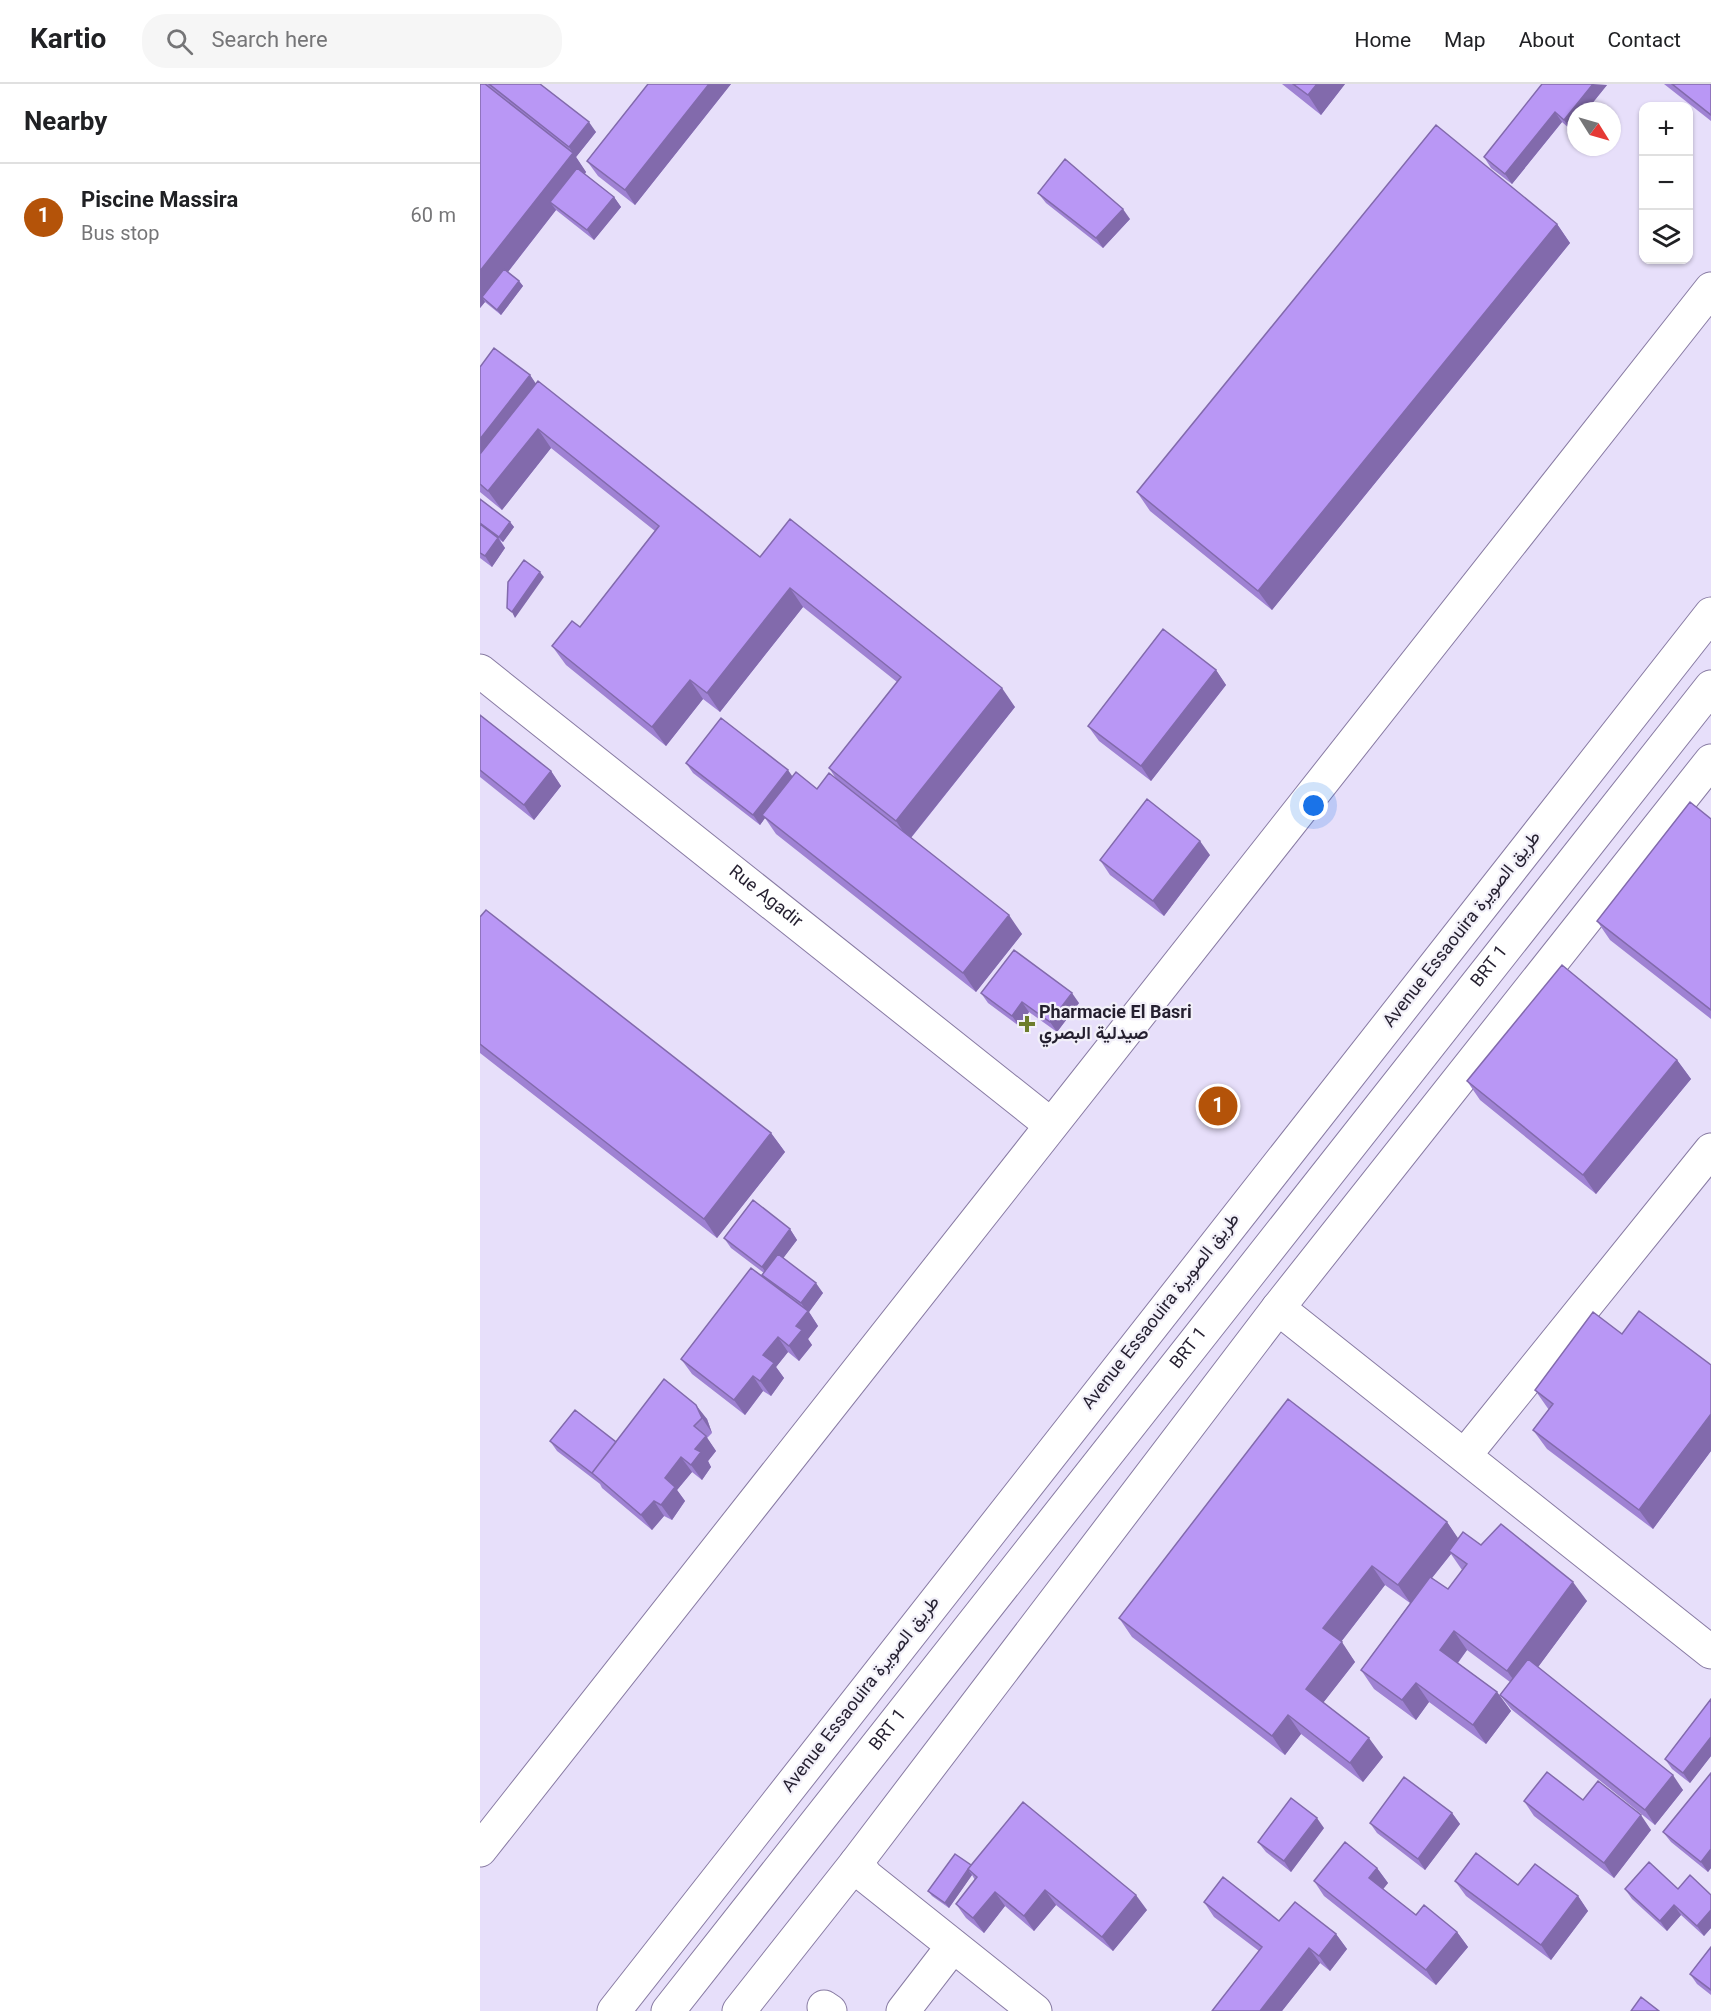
<!DOCTYPE html>
<html lang="en">
<head>
<meta charset="utf-8">
<style>
	:root { --surface:#fff; --page:#f6f6f6; --text:#202124; --muted:#757577; --line:#e0e0e0; --accent:#b45309 }
	body { margin:0; font-family:Georgia,Vazirmatn,serif; background:var(--page); color:var(--text) }
	.controls { position:absolute; right:18px; top:18px; display:grid; overflow:hidden; border-radius:12px; box-shadow:0 2px 4px #0004 }
	.controls button { width:54px; height:54px; display:grid; place-items:center; padding:0; border:0; border-bottom:2px solid var(--line); background:var(--surface); color:var(--text); font:30px sans-serif }
	.compass { position:absolute; left:1087px; top:18px; width:54px; height:54px; border-radius:50%; background:var(--surface); box-shadow:0 2px 4px #0004; rotate:127deg }
	.you { position:absolute; left:834px; top:722px; width:21px; height:21px; margin:-15px; border:4px solid #fff; border-radius:50%; background:#1a73e8; box-shadow:0 0 0 9px #1a73e833 }
	.badge { display:grid; place-items:center; width:39px; height:39px; border-radius:50%; background:var(--accent); color:#fff; font-size:20px; font-weight:700 }
	.pin { position:absolute; translate:-50% -50%; border:3px solid #fff; box-shadow:0 2px 6px #0006 }
	.list { margin:0; padding:0; list-style:none }
	h2 { display:flex; justify-content:space-between; align-items:center; height:78px; margin:0; padding:0 24px; font-size:26px }
	h2 small { font-size:20px; font-weight:400; color:var(--muted) }
	.list li { display:grid; grid-template-columns:39px 1fr auto; gap:18px; align-items:center; box-sizing:border-box; height:108px; padding:0 24px; border-top:2px solid var(--line) }
	.list b { display:block; font-size:22px; white-space:nowrap }
	.list p { margin:0; font-size:20px; white-space:nowrap; color:var(--muted) }
	.list em { font-size:20px; font-style:normal; color:var(--muted) }
	.icon { flex:none; width:33px; height:33px; fill:none; stroke:currentColor; stroke-width:2; stroke-linecap:round; stroke-linejoin:round }
	.map { position:relative; flex:none; width:1231px; height:1927px; overflow:hidden }
	header { display:flex; align-items:center; gap:36px; box-sizing:border-box; height:84px; padding:0 30px; background:var(--surface); border-bottom:2px solid var(--line) }
	header strong { font-size:28px }
	nav { display:flex; gap:33px; margin-inline-start:auto; font-size:21px }
	.search { width:420px; height:54px; background:var(--page); display:flex; align-items:center; gap:15px; box-sizing:border-box; padding:0 21px; border-radius:24px; color:var(--muted); font-size:22px }
	main { display:flex }
	aside { flex:1; background:var(--surface) }
	.map>svg:first-child { display:block }
	.lines { fill:none; stroke-linecap:round; stroke-linejoin:round }
	.minor-casing { stroke:#887ba3; stroke-width:35 }
	.major-casing { stroke:#887ba3; stroke-width:35 }
	.minor { stroke:#fff; stroke-width:33 }
	.major { stroke:#fff; stroke-width:33 }
	.wall { fill:#9f82d3; fill-rule:evenodd }
	.shaded-wall { fill:#826aac }
	.building { fill:#b997f5; stroke:#826aac; stroke-width:1.5 }
	.poi-dot { fill:#6d7d2c; stroke:#f2f0f9; stroke-width:2 }
	.labels { text-anchor:middle; dominant-baseline:central; stroke-width:4.5; stroke-linejoin:round; paint-order:stroke }
	.street-label { font-size:18px; fill:#241f2f; stroke:#f2f0f9 }
	.poi-label { font-size:18px; font-weight:bold; fill:#241f2f; stroke:#f2f0f9; text-anchor:start }
</style>
</head>
<body>
<header>
<strong>Kartio</strong>
<div class="search"><svg class="icon" aria-label="search" viewBox="0 0 24 24"><circle cx="10" cy="10" r="6"/><path d="M15 15l6 6"/></svg>Search here</div>
<nav><a>Home</a><a>Map</a><a>About</a><a>Contact</a></nav>
</header>
<main>
<aside>
<h2>Nearby<small></small></h2>
<ul class="list">
<li><span class="badge">1</span><div><b>Piscine Massira</b><p>Bus stop</p></div><em>60 m</em></li>
</ul>
</aside>
<div class="map">
<svg width="1231" height="1927" viewBox="0 0 1231 1927">
	<rect width="100%" height="100%" fill="#e7dffa"/>
	<g class="lines">
		<!-- minor casing -->
		<g class="minor-casing">
			<g id="minor">
				<path id="s1" d="M 0,587 L 571,1041"/>
				<path d="M 798,1224 L 1231,1568"/>
				<path d="M 985,1371 L 1231,1066"/>
				<path d="M 0,1766 L 1231,205"/>
				<path d="M 376,1779 L 387,1793 L 555,1927"/>
				<path d="M 344,1923 L 350,1927"/>
				<path id="s2" d="M 188,1927 L 1231,603"/>
				<path d="M 423,1927 L 473,1862"/>
			</g>
		</g>
		<!-- major casing -->
		<g class="major-casing">
			<path id="major" d="M 134,1927 L 1231,530
				M 259,1927 L 376,1779 L 798,1224 L 1231,677"/>
		</g>
		<!-- minor -->
		<use href="#minor" class="minor"/>
		<!-- major -->
		<use href="#major" class="major"/>
	</g>
	<!-- wall -->
	<path class="wall" d="M 0,0 L 60,0 L 116,48 L 96,73 L 106,88 L 105,90 L 134,113 L 141,123 L 114,156 L 76,126 L 28,188 L 39,197 L 43,202 L 21,231 L 5,218 L 0,224 Z
		M 168,0 L 251,0 L 155,121 L 118,92 L 107,77 Z
		M 802,0 L 865,0 L 841,31 Z
		M 1062,0 L 1127,1 L 1106,27 L 1096,27 L 1096,40 L 1091,46 L 1082,38 L 1032,100 L 1011,84 L 1004,73 Z
		M 1184,0 L 1231,0 L 1231,37 Z
		M 558,109 L 650,135 L 623,164 L 566,119 Z
		M 1077,140 L 1090,159 L 792,526 L 670,427 L 657,408 Z
		M 0,283 L 50,291 L 56,300 L 280,473 L 535,623 L 431,754 L 542,850 L 496,908 L 296,750 L 285,734 L 280,741 L 213,689 L 206,679 L 312,693 L 337,705 L 357,696 L 349,684 L 417,598 L 323,523 L 240,628 L 223,615 L 186,662 L 86,581 L 72,562 L 100,543 L 175,447 L 71,364 L 22,426 L 0,408 Z
		M 0,415 L 30,438 L 34,443 L 23,458 L 20,456 L 25,464 L 12,483 L 0,474 Z
		M 736,586 L 746,601 L 671,697 L 619,657 L 608,642 Z
		M 0,631 L 71,687 L 81,702 L 54,736 L 0,693 Z
		M 1231,735 L 1231,935 L 1130,856 L 1117,837 Z
		M 730,771 L 684,832 L 630,791 L 620,776 Z
		M 0,833 L 291,1049 L 305,1068 L 237,1154 L 0,969 Z
		M 501,909 L 599,919 L 577,948 L 549,928 L 539,942 L 508,919 Z
		M 1197,976 L 1211,995 L 1116,1110 L 1000,1016 L 987,997 Z
		M 310,1145 L 317,1156 L 303,1174 L 343,1209 L 329,1228 L 338,1242 L 328,1255 L 332,1261 L 319,1277 L 308,1268 L 296,1283 L 304,1294 L 291,1312 L 283,1307 L 265,1331 L 212,1290 L 201,1275 L 285,1194 L 282,1191 L 284,1189 L 251,1164 L 244,1154 Z
		M 1142,1250 L 1231,1281 L 1231,1367 L 1173,1445 L 1067,1365 L 1053,1346 L 1069,1326 L 1055,1306 Z
		M 184,1295 L 227,1335 L 232,1349 L 227,1354 L 236,1367 L 228,1377 L 231,1383 L 222,1396 L 212,1388 L 197,1406 L 205,1417 L 192,1436 L 184,1432 L 172,1446 L 122,1404 L 120,1400 L 77,1367 L 70,1357 L 136,1358 Z
		M 967,1438 L 978,1455 L 1001,1461 L 1107,1517 L 1058,1583 L 1203,1706 L 1175,1741 L 1031,1625 L 1020,1611 L 1030,1598 L 987,1566 L 978,1579 L 1017,1608 L 1031,1627 L 1006,1660 L 949,1618 L 936,1636 L 894,1605 L 881,1586 L 930,1519 L 905,1501 L 861,1558 L 875,1578 L 843,1619 L 903,1673 L 883,1698 L 821,1650 L 805,1671 L 652,1553 L 639,1534 ZM 971,1470 L 982,1486 L 968,1505 L 952,1494 Z
		M 1231,1615 L 1231,1672 L 1210,1699 L 1192,1685 L 1185,1675 Z
		M 1231,1689 L 1231,1784 L 1228,1788 L 1191,1758 L 1183,1748 Z
		M 1103,1716 L 1171,1746 L 1134,1794 L 1054,1732 L 1044,1717 Z
		M 972,1729 L 980,1740 L 945,1786 L 897,1749 L 890,1739 Z
		M 844,1744 L 811,1788 L 786,1768 L 778,1758 Z
		M 491,1781 L 667,1826 L 633,1867 L 576,1821 L 554,1847 L 525,1822 L 504,1849 L 486,1834 L 476,1820 L 495,1796 L 492,1791 L 469,1824 L 452,1812 L 448,1807 Z
		M 897,1784 L 908,1799 L 903,1805 L 936,1831 L 977,1848 L 988,1863 L 956,1901 L 844,1812 L 834,1797 Z
		M 975,1797 L 1038,1801 L 1098,1812 L 1108,1827 L 1071,1876 L 986,1812 Z
		M 1145,1805 L 1198,1805 L 1231,1811 L 1231,1844 L 1224,1852 L 1201,1831 L 1187,1847 L 1152,1815 Z
		M 724,1818 L 799,1837 L 856,1850 L 867,1865 L 850,1887 L 840,1879 L 802,1927 L 732,1927 L 779,1867 L 734,1833 Z
		M 1231,1863 L 1231,1911 L 1217,1900 L 1210,1890 Z"/>
	<!-- shaded-wall -->
	<path class="shaded-wall" d="M 229,0 L 251,0 L 155,121 L 145,106 Z
		M 837,0 L 865,0 L 841,31 L 828,11 Z
		M 1113,0 L 1127,1 L 1106,27 L 1096,27 L 1096,40 L 1091,46 L 1084,36 Z
		M 1075,28 L 1082,38 L 1032,100 L 1025,90 Z
		M 109,38 L 116,48 L 96,73 L 106,88 L 78,124 L 70,118 L 76,126 L 6,216 L 2,213 L 5,218 L 0,224 L 0,187 L 93,69 L 89,63 Z
		M 134,113 L 141,123 L 114,156 L 107,146 Z
		M 643,125 L 650,135 L 623,164 L 616,154 Z
		M 1077,140 L 1090,159 L 792,526 L 778,507 Z
		M 39,197 L 43,202 L 21,231 L 17,226 Z
		M 50,291 L 60,306 L 0,384 L 0,355 Z
		M 58,345 L 71,364 L 22,426 L 8,407 Z
		M 30,438 L 34,443 L 23,458 L 19,453 Z
		M 18,454 L 25,464 L 12,483 L 5,472 Z
		M 60,488 L 64,493 L 35,534 L 32,528 Z
		M 310,504 L 323,523 L 240,628 L 227,609 Z
		M 736,586 L 746,601 L 671,697 L 661,682 Z
		M 210,596 L 223,615 L 186,662 L 172,643 Z
		M 522,604 L 535,623 L 429,756 L 416,737 Z
		M 308,686 L 315,696 L 282,731 L 285,734 L 280,741 L 273,731 Z
		M 71,687 L 81,702 L 54,736 L 44,721 Z
		M 720,757 L 730,771 L 684,832 L 673,817 Z
		M 529,831 L 542,850 L 496,908 L 483,889 Z
		M 592,909 L 599,919 L 577,948 L 570,938 Z
		M 542,918 L 549,928 L 539,942 L 532,932 Z
		M 1197,976 L 1211,995 L 1116,1110 L 1103,1091 Z
		M 291,1049 L 305,1068 L 237,1154 L 224,1135 Z
		M 310,1145 L 317,1156 L 289,1193 L 282,1183 Z
		M 336,1199 L 343,1209 L 329,1228 L 338,1242 L 328,1255 L 332,1261 L 319,1277 L 309,1262 L 316,1242 L 327,1228 L 321,1219 Z
		M 298,1253 L 308,1268 L 296,1283 L 304,1294 L 291,1312 L 280,1297 L 283,1271 Z
		M 273,1292 L 283,1307 L 265,1331 L 254,1316 Z
		M 216,1321 L 227,1335 L 232,1349 L 222,1334 Z
		M 1231,1330 L 1231,1367 L 1173,1445 L 1159,1426 Z
		M 226,1352 L 236,1367 L 228,1377 L 231,1383 L 222,1396 L 211,1381 L 215,1365 Z
		M 201,1373 L 212,1388 L 197,1406 L 205,1417 L 192,1436 L 181,1421 L 185,1394 Z
		M 174,1417 L 184,1432 L 172,1446 L 161,1431 Z
		M 967,1438 L 980,1457 L 969,1467 L 971,1470 L 931,1520 L 918,1501 Z
		M 892,1482 L 905,1501 L 857,1563 L 843,1544 Z
		M 1093,1498 L 1107,1517 L 1041,1606 L 1027,1587 Z
		M 974,1547 L 987,1566 L 973,1585 L 960,1566 Z
		M 862,1558 L 875,1578 L 839,1624 L 826,1605 Z
		M 936,1599 L 949,1618 L 936,1636 L 922,1616 Z
		M 1017,1608 L 1031,1627 L 1006,1660 L 993,1641 Z
		M 808,1631 L 821,1650 L 805,1671 L 792,1652 Z
		M 1231,1653 L 1231,1672 L 1210,1699 L 1203,1689 Z
		M 889,1654 L 903,1673 L 883,1698 L 870,1679 Z
		M 1193,1691 L 1203,1706 L 1175,1741 L 1165,1726 Z
		M 972,1729 L 980,1740 L 945,1786 L 938,1775 Z
		M 1161,1731 L 1171,1746 L 1134,1794 L 1124,1779 Z
		M 837,1734 L 844,1744 L 811,1788 L 804,1777 Z
		M 1231,1765 L 1231,1784 L 1228,1788 L 1221,1778 Z
		M 897,1784 L 908,1799 L 900,1809 L 889,1794 Z
		M 488,1786 L 492,1791 L 469,1824 L 465,1819 Z
		M 565,1806 L 576,1821 L 554,1847 L 544,1832 Z
		M 515,1808 L 525,1822 L 504,1849 L 493,1834 Z
		M 656,1811 L 667,1826 L 633,1867 L 622,1853 Z
		M 1098,1812 L 1108,1827 L 1071,1876 L 1061,1861 Z
		M 1194,1821 L 1201,1831 L 1187,1847 L 1180,1837 Z
		M 1231,1826 L 1231,1844 L 1224,1852 L 1217,1842 Z
		M 977,1848 L 988,1863 L 956,1901 L 946,1886 Z
		M 856,1850 L 867,1865 L 850,1887 L 839,1872 Z
		M 829,1864 L 840,1879 L 802,1927 L 780,1927 Z"/>
	<!-- building -->
	<path class="building" d="M 0,0 L 5,0 L 93,69 L 0,187 Z
		M 9,0 L 60,0 L 109,38 L 89,63 Z
		M 168,0 L 229,0 L 145,106 L 107,77 Z
		M 813,0 L 837,0 L 828,11 Z
		M 1062,0 L 1113,0 L 1084,36 L 1075,28 L 1025,90 L 1004,73 Z
		M 1192,0 L 1231,0 L 1231,31 Z
		M 956,41 L 1077,140 L 778,507 L 657,408 Z
		M 585,75 L 643,125 L 616,154 L 558,109 Z
		M 97,84 L 134,113 L 107,146 L 70,118 Z
		M 24,185 L 39,197 L 17,226 L 2,213 Z
		M 14,264 L 50,291 L 0,355 L 0,283 Z
		M 58,297 L 280,473 L 310,435 L 522,604 L 416,737 L 349,684 L 421,593 L 310,504 L 227,609 L 210,596 L 172,643 L 72,562 L 92,537 L 100,543 L 179,442 L 58,345 L 8,407 L 0,400 L 0,370 Z
		M 0,415 L 30,438 L 19,453 L 0,439 Z
		M 0,440 L 18,454 L 5,472 L 0,469 Z
		M 44,476 L 60,488 L 32,528 L 27,524 L 28,498 Z
		M 683,545 L 736,586 L 661,682 L 608,642 Z
		M 0,631 L 71,687 L 44,721 L 0,686 Z
		M 241,634 L 308,686 L 273,731 L 206,679 Z
		M 316,688 L 337,705 L 349,689 L 529,831 L 483,889 L 282,731 Z
		M 667,715 L 720,757 L 673,817 L 620,776 Z
		M 1210,718 L 1231,735 L 1231,926 L 1117,837 Z
		M 6,826 L 291,1049 L 224,1135 L 0,960 L 0,833 Z
		M 534,866 L 592,909 L 570,938 L 542,918 L 532,932 L 501,909 Z
		M 1082,881 L 1197,976 L 1103,1091 L 987,997 Z
		M 273,1116 L 310,1145 L 282,1183 L 244,1154 Z
		M 298,1170 L 336,1199 L 321,1219 L 282,1191 Z
		M 271,1184 L 328,1227 L 316,1242 L 322,1246 L 309,1262 L 298,1253 L 283,1271 L 294,1279 L 280,1297 L 273,1292 L 254,1316 L 201,1275 Z
		M 1159,1227 L 1231,1281 L 1231,1330 L 1159,1426 L 1053,1346 L 1073,1320 L 1055,1306 L 1113,1228 L 1142,1250 Z
		M 184,1295 L 216,1321 L 222,1334 L 214,1342 L 226,1352 L 215,1365 L 221,1368 L 211,1381 L 201,1373 L 185,1394 L 195,1403 L 181,1421 L 174,1417 L 161,1431 L 112,1389 Z
		M 808,1315 L 967,1438 L 918,1501 L 892,1482 L 843,1544 L 862,1558 L 826,1605 L 889,1654 L 870,1679 L 808,1631 L 792,1652 L 639,1534 Z
		M 95,1326 L 136,1358 L 112,1389 L 113,1390 L 70,1357 Z
		M 1021,1440 L 1093,1498 L 1027,1587 L 974,1547 L 960,1566 L 1017,1608 L 993,1641 L 936,1599 L 922,1616 L 881,1586 L 950,1493 L 968,1505 L 987,1480 L 969,1467 L 983,1448 L 1001,1461 Z
		M 1048,1575 L 1193,1691 L 1165,1726 L 1020,1611 Z
		M 1231,1615 L 1231,1653 L 1203,1689 L 1185,1675 Z
		M 1067,1688 L 1103,1716 L 1118,1697 L 1161,1731 L 1124,1779 L 1044,1717 Z
		M 1231,1689 L 1231,1765 L 1221,1778 L 1183,1748 Z
		M 924,1693 L 972,1729 L 938,1775 L 890,1739 Z
		M 811,1714 L 837,1734 L 804,1777 L 778,1758 Z
		M 543,1718 L 656,1811 L 622,1853 L 565,1806 L 544,1832 L 515,1808 L 493,1834 L 476,1820 L 497,1793 L 488,1785 Z
		M 865,1758 L 897,1784 L 889,1794 L 936,1831 L 944,1821 L 977,1848 L 946,1886 L 834,1797 Z
		M 996,1769 L 1038,1801 L 1055,1780 L 1098,1812 L 1061,1861 L 975,1797 Z
		M 475,1770 L 491,1781 L 465,1819 L 448,1807 Z
		M 1169,1778 L 1198,1805 L 1210,1791 L 1231,1811 L 1231,1826 L 1217,1842 L 1194,1821 L 1180,1837 L 1145,1805 Z
		M 743,1793 L 799,1837 L 815,1818 L 856,1850 L 839,1872 L 829,1864 L 780,1927 L 732,1927 L 782,1863 L 724,1818 Z
		M 1231,1863 L 1231,1906 L 1210,1890 Z
		M 1161,1913 L 1179,1927 L 1151,1927 Z"/>
	<!-- markers -->
	<path class="poi-dot" d="M544 931h6v6h6v6h-6v6h-6v-6h-6v-6h6z"/>
	<g class="labels">
		<!-- street labels -->
		<g class="street-label">
			<text stroke="none"><textPath href="#s1" startOffset="364">Rue Agadir</textPath></text>
			<text transform="translate(983 846) rotate(-52)">Avenue Essaouira طريق الصويرة</text>
			<text stroke="none"><textPath href="#s2" startOffset="1329">BRT 1</textPath></text>
			<text transform="translate(682 1228) rotate(-52)">Avenue Essaouira طريق الصويرة</text>
			<text stroke="none"><textPath href="#s2" startOffset="843">BRT 1</textPath></text>
			<text transform="translate(382 1611) rotate(-52)">Avenue Essaouira طريق الصويرة</text>
			<text stroke="none"><textPath href="#s2" startOffset="357">BRT 1</textPath></text>
		</g>
		<!-- poi labels -->
		<g class="poi-label">
			<text x="559" y="930">Pharmacie El Basri<tspan x="559" dy="21">صيدلية البصري</tspan></text>
		</g>
	</g>
</svg>
<div class="controls">
<button>+</button>
<button>−</button>
<button><svg class="icon" aria-label="layers" viewBox="0 0 24 24"><path d="M12 4l9 5-9 5-9-5zM3 14l9 5 9-5"/></svg></button>
</div>
<svg class="compass" viewBox="-18 -18 36 36"><path d="M0-13l5 13h-10z" fill="#e53935"/><path d="M0 13l5-13h-10z" fill="#757577"/></svg>
<div class="you"></div>
<div class="pin badge" style="left:738px;top:1022px">1</div>
</div>
</main>
</body>
</html>
